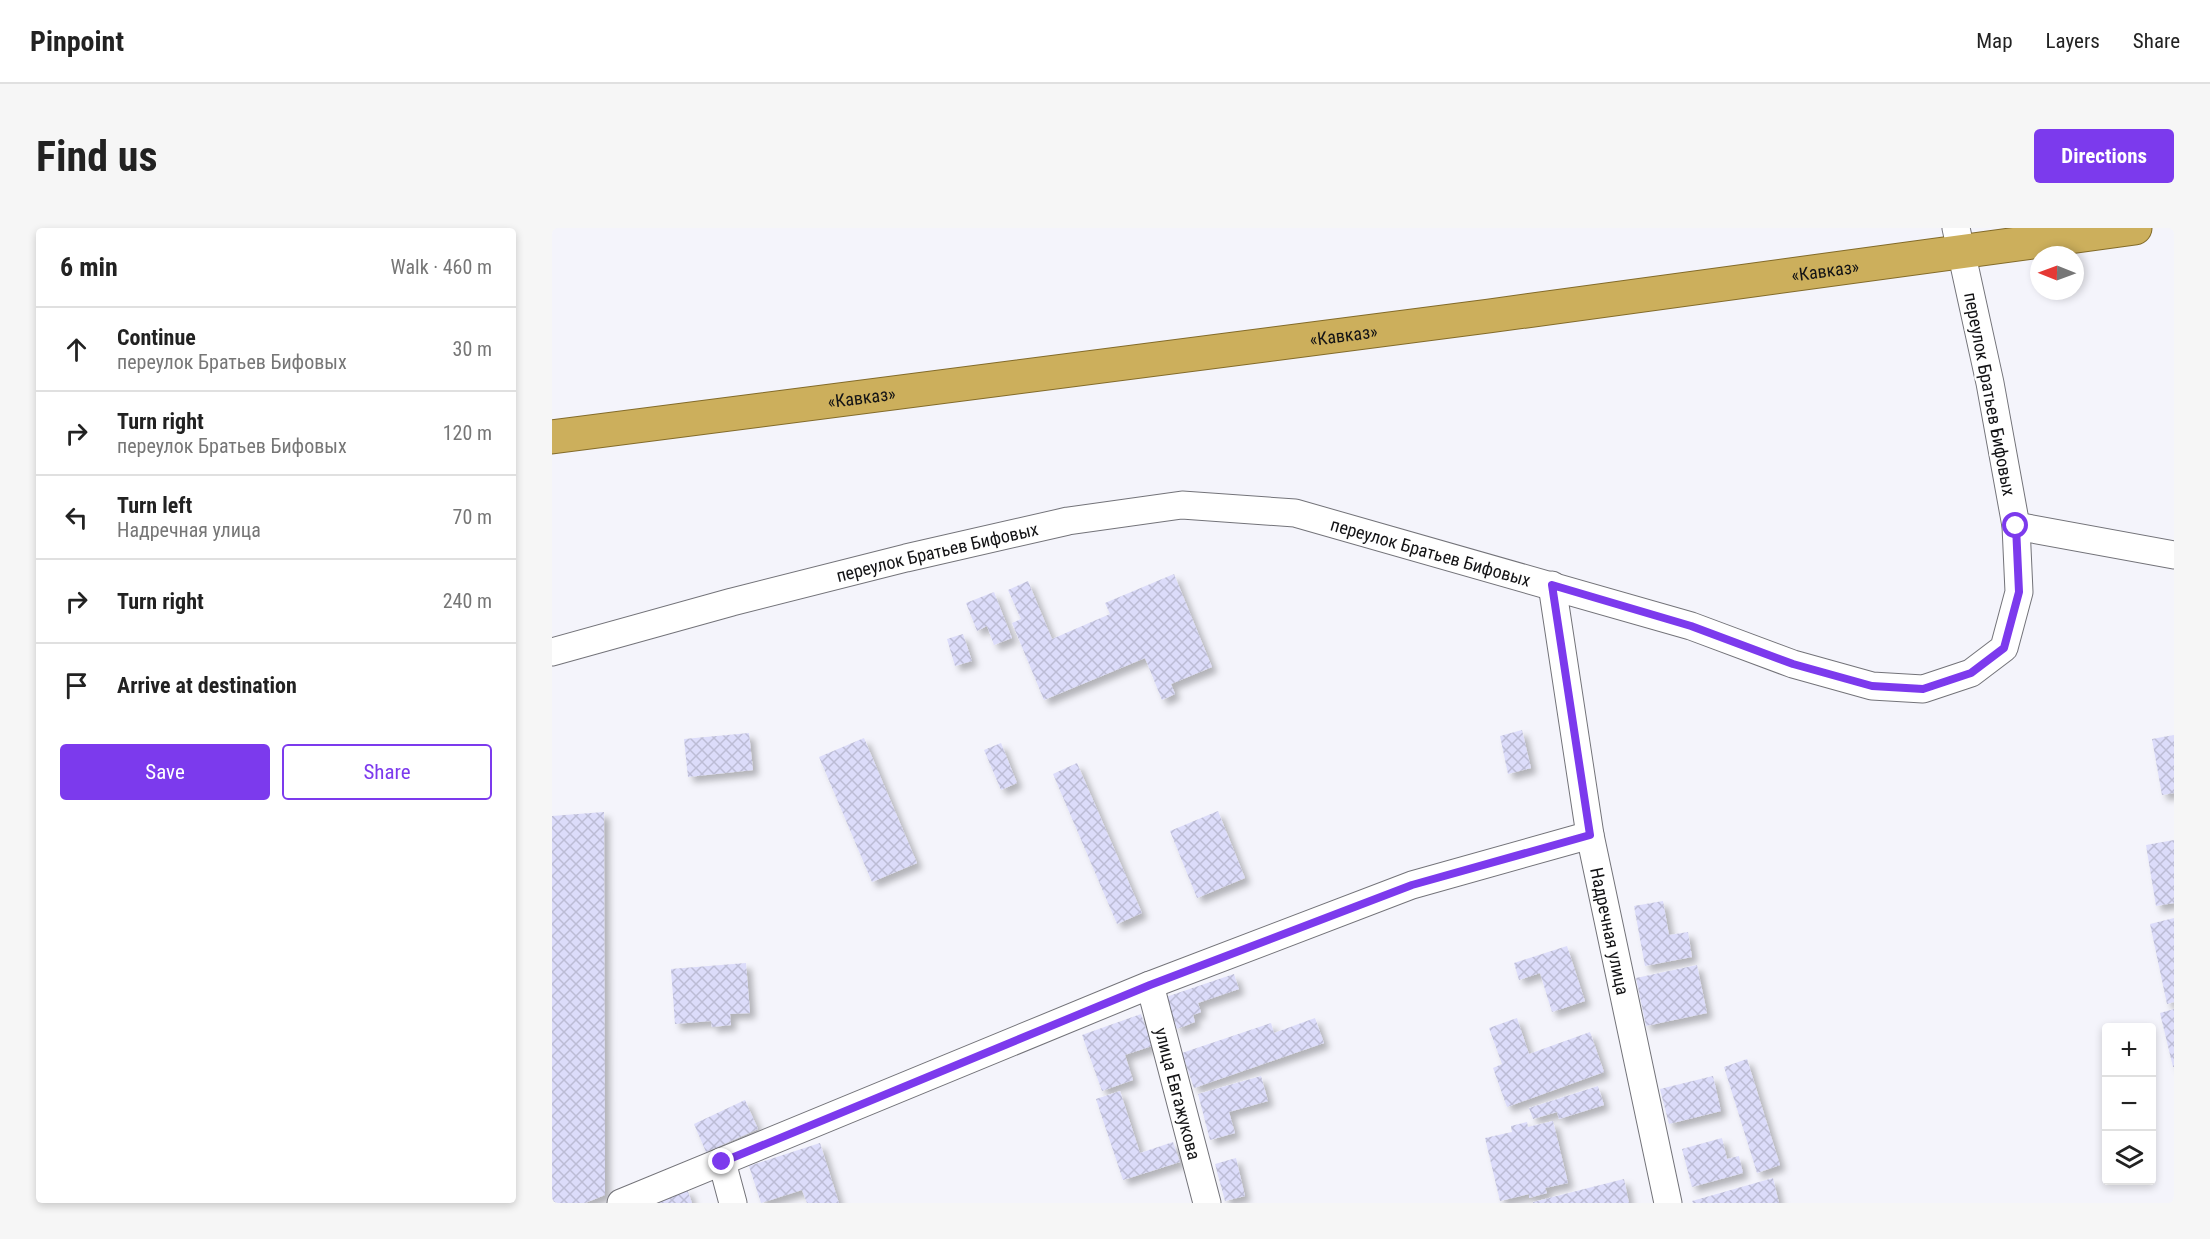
<!DOCTYPE html>
<html lang="en">
<head>
<meta charset="utf-8">
<style>
	:root { --surface:#fff; --page:#f6f6f6; --text:#222; --muted:#767676; --line:#e0e0e0; --accent:#7c3aed }
	body { margin:0; font-family:"Roboto Condensed",sans-serif; background:var(--page); color:var(--text) }
	.controls { position:absolute; right:18px; bottom:18px; display:grid; overflow:hidden; border-radius:6px; box-shadow:0 3px 9px #0003 }
	.controls button { width:54px; height:54px; display:grid; place-items:center; padding:0; border:0; border-bottom:2px solid var(--line); background:var(--surface); color:var(--text); font:30px sans-serif }
	.compass { position:absolute; left:1478px; top:18px; width:54px; height:54px; border-radius:50%; background:var(--surface); box-shadow:0 3px 9px #0003; rotate:271deg }
	.stop { position:absolute; width:18px; height:18px; margin:-14px; border:4px solid #7c3aed; border-radius:50%; background:#fff }
	.stop.end { background:#7c3aed; border-color:#fff; box-shadow:0 2px 6px #0008 }
	.list { margin:0; padding:0; list-style:none }
	h2 { display:flex; justify-content:space-between; align-items:center; height:78px; margin:0; padding:0 24px; font-size:26px }
	h2 small { font-size:20px; font-weight:400; color:var(--muted) }
	.list li { display:grid; grid-template-columns:39px 1fr auto; gap:18px; align-items:center; box-sizing:border-box; height:84px; padding:0 24px; border-top:2px solid var(--line) }
	.list b { display:block; font-size:22px; white-space:nowrap }
	.list p { margin:0; font-size:20px; white-space:nowrap; color:var(--muted) }
	.list em { font-size:20px; font-style:normal; color:var(--muted) }
	.actions { display:flex; gap:12px; padding:18px 24px }
	.actions a { flex:1; padding:14px 0; border:2px solid var(--accent); border-radius:6px; text-align:center; font-size:21px; color:var(--accent) }
	.actions .main { background:var(--accent); color:#fff }
	.icon { flex:none; width:33px; height:33px; fill:none; stroke:currentColor; stroke-width:2; stroke-linecap:round; stroke-linejoin:round }
	.map { position:relative; flex:none; width:1622px; height:975px; overflow:hidden; border-radius:6px }
	header { display:flex; align-items:center; gap:36px; box-sizing:border-box; height:84px; padding:0 30px; background:var(--surface); border-bottom:2px solid var(--line) }
	header strong { font-size:28px }
	nav { display:flex; gap:33px; margin-inline-start:auto; font-size:21px }
	.intro { display:flex; align-items:center; justify-content:space-between; box-sizing:border-box; height:144px; padding:0 36px }
	h1 { margin:0; font-size:42px }
	.button { padding:15px 27px; border-radius:6px; background:var(--accent); color:#fff; font-size:21px; font-weight:700 }
	main { display:flex; gap:36px; padding:0 36px }
	aside { flex:1; background:var(--surface); border-radius:6px; box-shadow:0 3px 9px #0003 }
	.map>svg:first-child { display:block }
	.building { fill:url(#building-cross-hatch); filter:url(#shadow) }
	.lines { fill:none; stroke-linecap:round; stroke-linejoin:round }
	.minor-casing { stroke:#737379; stroke-width:29 }
	.trunk-casing { stroke:#836b29; stroke-width:35 }
	.minor { stroke:#fff; stroke-width:27 }
	.trunk { stroke:#ccaf5c; stroke-width:33 }
	.route { stroke:#7c3aed; stroke-width:8 }
	.labels { text-anchor:middle; dominant-baseline:central; stroke-width:4.5; stroke-linejoin:round; paint-order:stroke }
	.street-label { font-size:18px; fill:#131315; stroke:#fff }
</style>
</head>
<body>
<header>
<strong>Pinpoint</strong>
<nav><a>Map</a><a>Layers</a><a>Share</a></nav>
</header>
<div class="intro"><h1>Find us</h1><a class="button">Directions</a></div>
<main>
<aside>
<h2>6 min<small>Walk · 460 m</small></h2>
<ul class="list">
<li><svg class="icon" aria-label="ahead" viewBox="0 0 24 24"><path d="M12 20V5M6 11l6-6 6 6"/></svg><div><b>Continue</b><p>переулок Братьев Бифовых</p></div><em>30 m</em></li>
<li><svg class="icon" aria-label="right" viewBox="0 0 24 24"><path d="M7 20v-9h11M14 6l5 5-5 5"/></svg><div><b>Turn right</b><p>переулок Братьев Бифовых</p></div><em>120 m</em></li>
<li><svg class="icon" aria-label="left" viewBox="0 0 24 24"><path d="M17 20v-9H6M10 6l-5 5 5 5"/></svg><div><b>Turn left</b><p>Надречная улица</p></div><em>70 m</em></li>
<li><svg class="icon" aria-label="right" viewBox="0 0 24 24"><path d="M7 20v-9h11M14 6l5 5-5 5"/></svg><div><b>Turn right</b></div><em>240 m</em></li>
<li><svg class="icon" aria-label="arrive" viewBox="0 0 24 24"><path d="M6 21V4h12l-3 4 3 4H6"/></svg><div><b>Arrive at destination</b></div></li>
</ul>
<div class="actions"><a class="main">Save</a><a>Share</a></div>
</aside>
<div class="map">
<svg width="1622" height="975" viewBox="0 0 1622 975">
	<defs>
		<pattern id="building-cross-hatch" width="8" height="8" patternUnits="userSpaceOnUse" patternTransform="scale(1.5)"><rect width="8" height="8" fill="#dcdcfa"/><path d="M0 0l8 8M0 8l8-8" fill="none" stroke="#bcbcd5"/></pattern>
		<filter id="shadow"><feDropShadow dx="5.5" dy="5.5" stdDeviation="3" flood-color="#0004"/></filter>
	</defs>
	<rect width="100%" height="100%" fill="#f4f4fb"/>
	<!-- building -->
	<path class="building" d="M 622,346 L 660,439 L 619,456 L 623,466 L 610,472 L 593,430 L 492,472 L 460,395 L 469,391 L 456,362 L 476,353 L 500,411 L 558,386 L 553,375 Z
		M 442,364 L 460,410 L 442,417 L 435,398 L 425,403 L 414,375 Z
		M 411,406 L 420,433 L 403,438 L 395,411 Z
		M 970,502 L 979,540 L 956,546 L 948,508 Z
		M 197,505 L 201,542 L 136,549 L 132,511 Z
		M 1622,507 L 1622,565 L 1610,567 L 1600,511 Z
		M 312,510 L 365,635 L 320,654 L 267,529 Z
		M 449,515 L 465,555 L 449,562 L 432,522 Z
		M 525,535 L 590,685 L 565,696 L 501,546 Z
		M 666,583 L 693,650 L 645,670 L 618,603 Z
		M 52,584 L 53,967 L 33,975 L 0,975 L 0,588 Z
		M 1622,612 L 1622,675 L 1604,678 L 1594,617 Z
		M 1111,673 L 1117,707 L 1136,704 L 1140,729 L 1093,738 L 1082,678 Z
		M 1622,690 L 1622,774 L 1615,776 L 1598,696 Z
		M 1015,718 L 1033,773 L 1000,784 L 988,745 L 967,752 L 962,735 Z
		M 194,735 L 198,785 L 178,786 L 179,797 L 160,799 L 159,793 L 123,796 L 119,741 Z
		M 1145,737 L 1155,785 L 1094,798 L 1084,750 Z
		M 682,746 L 687,761 L 646,775 L 649,784 L 641,787 L 643,794 L 625,801 L 614,769 Z
		M 1622,781 L 1622,839 L 1621,839 L 1608,785 Z
		M 589,786 L 600,818 L 573,827 L 581,852 L 550,863 L 530,807 Z
		M 763,790 L 772,815 L 642,860 L 630,825 L 719,795 L 722,805 Z
		M 965,790 L 977,826 L 1038,804 L 1052,844 L 955,879 L 941,840 L 950,836 L 937,800 Z
		M 1195,831 L 1228,937 L 1205,945 L 1172,839 Z
		M 709,848 L 716,873 L 677,884 L 683,905 L 658,912 L 646,866 Z
		M 1161,848 L 1169,883 L 1117,896 L 1108,861 Z
		M 1046,858 L 1052,877 L 1007,891 L 1005,884 L 981,891 L 977,880 Z
		M 568,863 L 588,925 L 621,914 L 628,934 L 571,952 L 544,871 Z
		M 193,872 L 206,901 L 154,924 L 142,896 Z
		M 1001,893 L 1016,955 L 993,960 L 995,965 L 977,970 L 977,966 L 948,973 L 933,910 L 960,904 L 959,898 L 975,894 L 976,899 Z
		M 1170,910 L 1175,931 L 1187,928 L 1191,945 L 1140,959 L 1130,921 Z
		M 268,915 L 287,975 L 255,975 L 250,962 L 209,975 L 197,938 Z
		M 684,930 L 693,968 L 673,973 L 663,936 Z
		M 1221,950 L 1227,975 L 1141,975 L 1140,973 Z
		M 1072,951 L 1077,975 L 981,975 L 981,974 Z
		M 135,961 L 140,975 L 98,975 Z"/>
	<g class="lines">
		<!-- minor casing -->
		<g class="minor-casing">
			<g id="minor">
				<path d="M 1464,298 L 1622,327"/>
				<path id="s1" d="M 1000,357 L 1038,607 L 1116,975"/>
				<path id="s2" d="M 0,424 L 180,374 L 354,330 L 516,293 L 630,277 L 743,285 L 1139,398 L 1241,436 L 1320,458 L 1371,461 L 1419,445 L 1452,420 L 1467,364 L 1464,298 L 1438,155 L 1404,0"/>
				<path id="s3" d="M 598,757 L 655,975"/>
				<path d="M 170,934 L 181,975"/>
				<path d="M 69,975 L 598,757 L 860,657 L 1038,607"/>
			</g>
		</g>
		<!-- trunk casing -->
		<g class="trunk-casing">
			<g id="trunk">
				<path id="s4" d="M 0,209 L 937,88 L 1583,0"/>
			</g>
		</g>
		<!-- minor -->
		<use href="#minor" class="minor"/>
		<!-- trunk -->
		<use href="#trunk" class="trunk"/>
	</g>
	<g class="lines">
		<!-- route -->
		<path class="route" d="M 170,934 L 598,757 L 860,657 L 1038,607 L 1000,357 L 1139,398 L 1241,436 L 1320,458 L 1371,461 L 1419,445 L 1452,420 L 1467,364 L 1464,298"/>
	</g>
	<g class="labels">
		<!-- street labels -->
		<g class="street-label">
			<text stroke="none"><textPath href="#s4" startOffset="1284">«Кавказ»</textPath></text>
			<text stroke="none"><textPath href="#s4" startOffset="798">«Кавказ»</textPath></text>
			<text transform="translate(1438 166) rotate(79)">переулок Братьев Бифовых</text>
			<text stroke="none"><textPath href="#s4" startOffset="312">«Кавказ»</textPath></text>
			<text stroke="none"><textPath href="#s2" startOffset="902">переулок Братьев Бифовых</textPath></text>
			<text stroke="none"><textPath href="#s2" startOffset="398">переулок Братьев Бифовых</textPath></text>
			<text stroke="none"><textPath href="#s1" startOffset="351">Надречная улица</textPath></text>
			<text stroke="none"><textPath href="#s3" startOffset="112">улица Евгажукова</textPath></text>
		</g>
	</g>
</svg>
<div class="controls">
<button>+</button>
<button>−</button>
<button><svg class="icon" aria-label="layers" viewBox="0 0 24 24"><path d="M12 4l9 5-9 5-9-5zM3 14l9 5 9-5"/></svg></button>
</div>
<svg class="compass" viewBox="-18 -18 36 36"><path d="M0-13l5 13h-10z" fill="#e53935"/><path d="M0 13l5-13h-10z" fill="#767676"/></svg>
<div class="stop" style="left:1464px;top:298px"></div>
<div class="stop end" style="left:170px;top:934px"></div>
</div>
</main>
</body>
</html>
